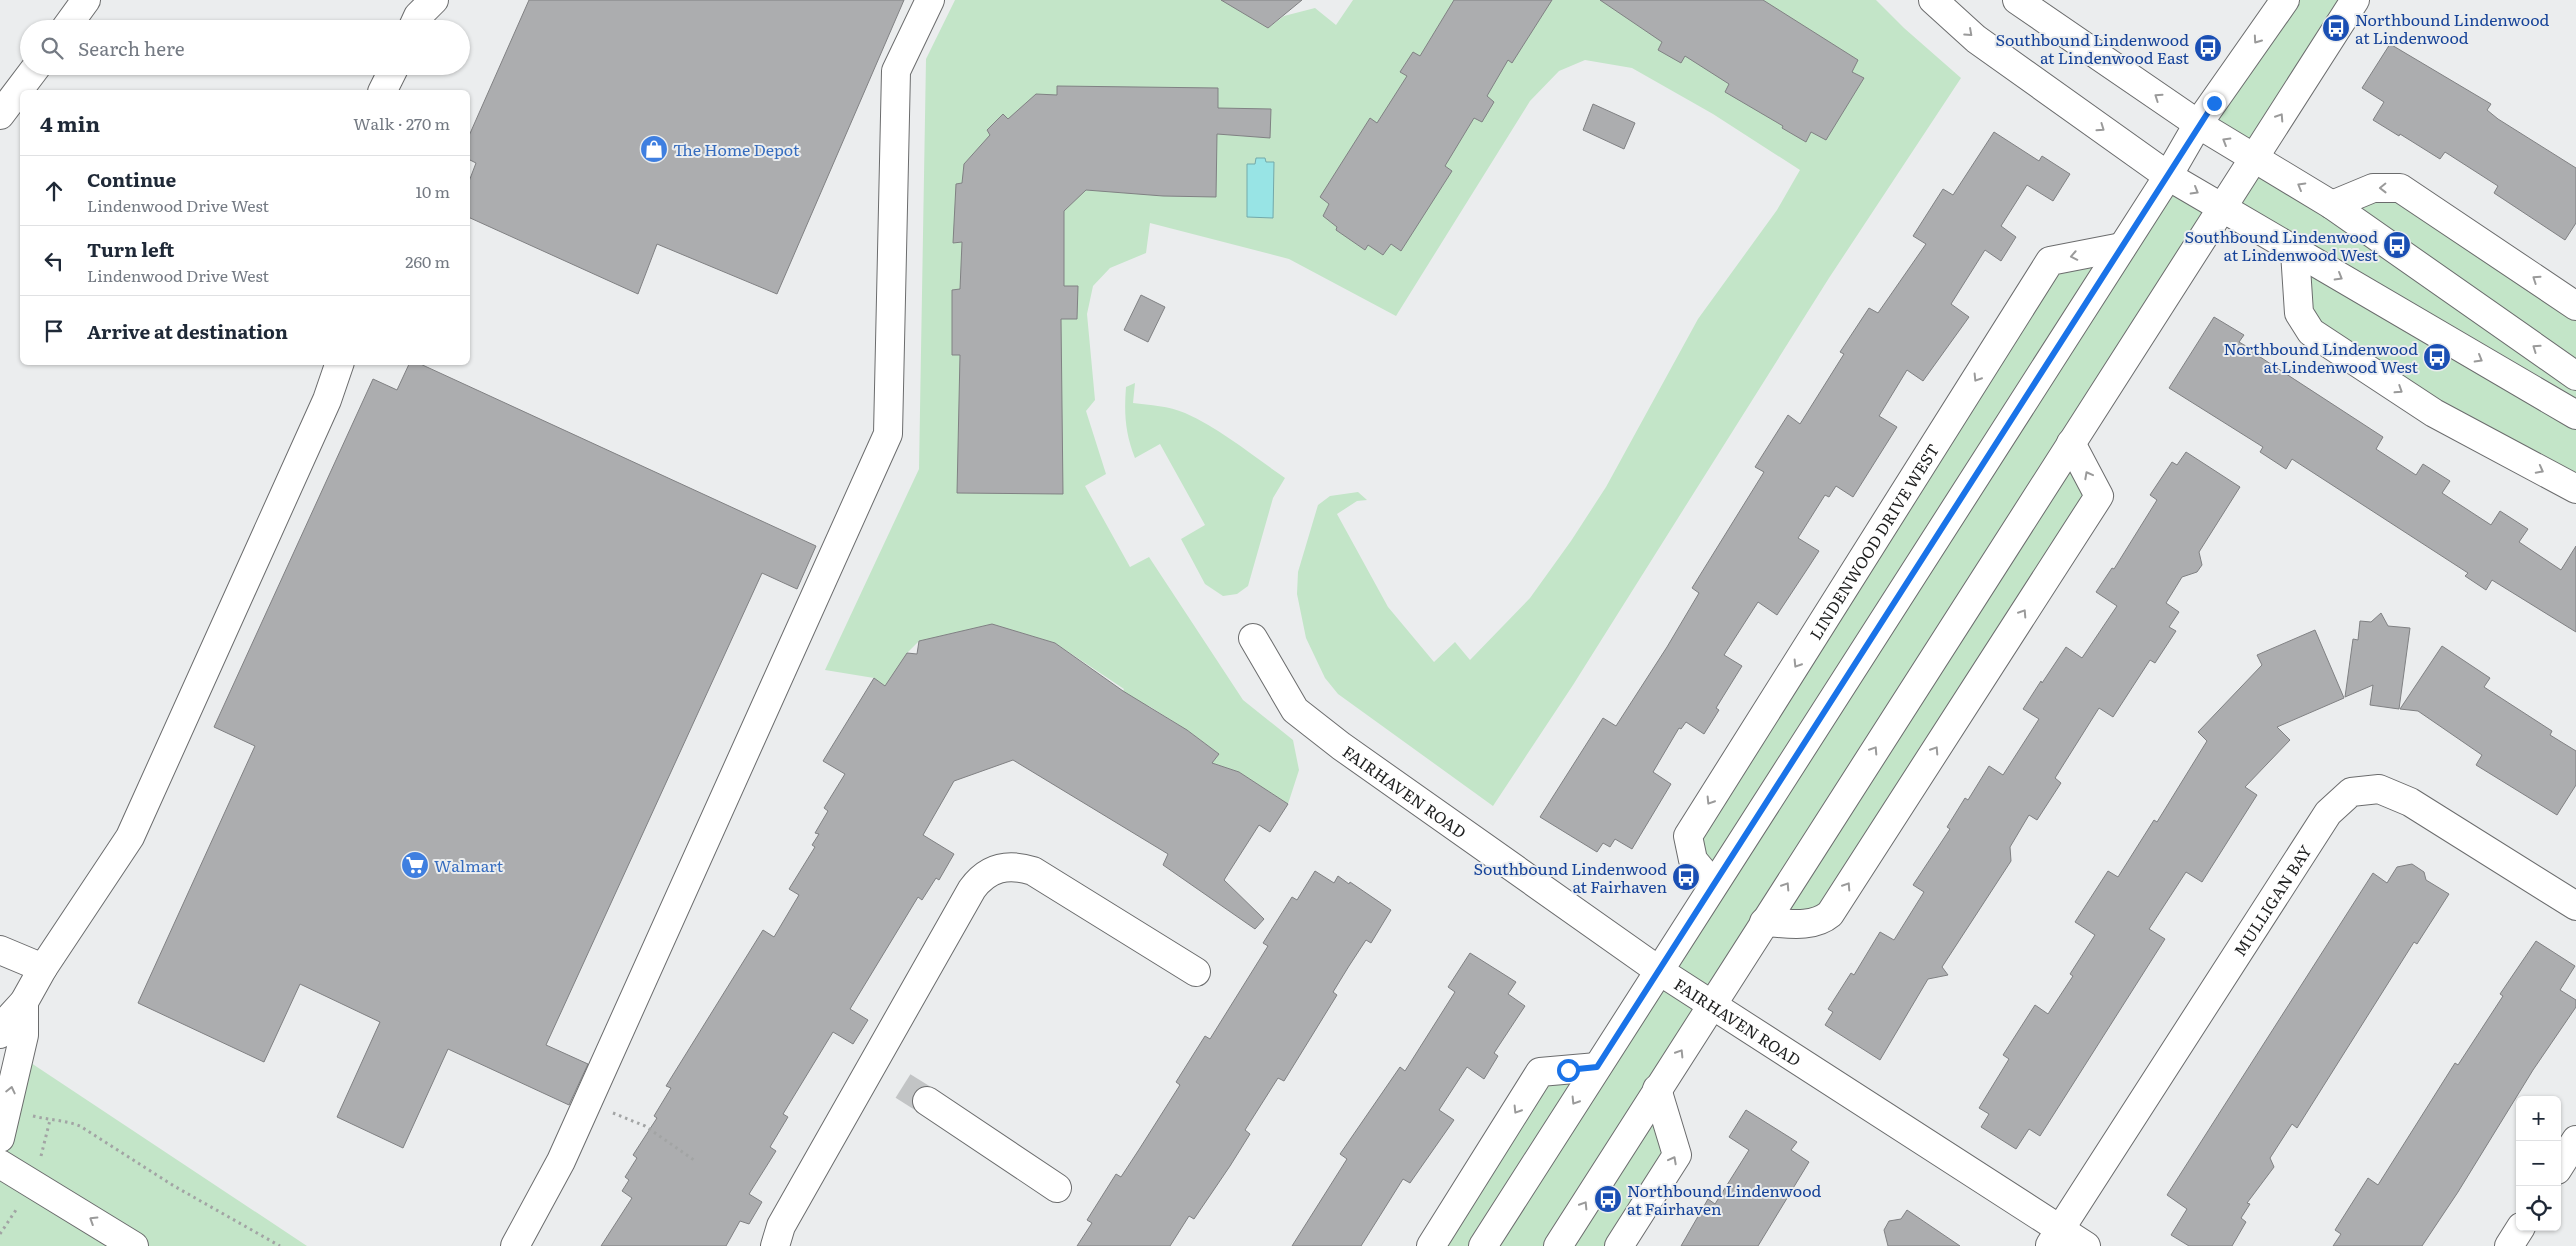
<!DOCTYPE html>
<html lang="en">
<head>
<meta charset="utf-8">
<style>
	:root { --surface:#fff; --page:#f2f2f3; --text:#1f2937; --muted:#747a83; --line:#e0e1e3 }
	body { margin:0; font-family:Literata,serif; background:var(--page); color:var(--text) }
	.controls { position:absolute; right:15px; bottom:15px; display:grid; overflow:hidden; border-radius:8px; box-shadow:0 1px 4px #0004 }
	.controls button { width:45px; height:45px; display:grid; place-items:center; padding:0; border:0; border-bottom:1px solid var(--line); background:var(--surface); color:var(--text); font:25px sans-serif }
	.stop { position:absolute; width:15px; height:15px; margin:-11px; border:4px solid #1a73e8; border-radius:50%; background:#fff }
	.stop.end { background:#1a73e8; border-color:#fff; box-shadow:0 1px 5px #0008 }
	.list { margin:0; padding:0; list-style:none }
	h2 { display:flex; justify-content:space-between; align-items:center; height:65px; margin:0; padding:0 20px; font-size:21px }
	h2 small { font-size:16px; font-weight:400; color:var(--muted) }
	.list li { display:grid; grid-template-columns:32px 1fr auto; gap:15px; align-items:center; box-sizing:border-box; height:70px; padding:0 20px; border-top:1px solid var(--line) }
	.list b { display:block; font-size:19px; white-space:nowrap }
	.list p { margin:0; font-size:16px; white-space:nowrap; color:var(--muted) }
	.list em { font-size:16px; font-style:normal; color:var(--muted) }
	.icon { flex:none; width:28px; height:28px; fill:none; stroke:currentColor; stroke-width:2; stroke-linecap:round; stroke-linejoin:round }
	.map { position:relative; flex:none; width:2576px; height:1246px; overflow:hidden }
	.search { position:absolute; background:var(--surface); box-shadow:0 1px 4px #0004; left:20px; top:20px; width:450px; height:55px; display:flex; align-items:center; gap:12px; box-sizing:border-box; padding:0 18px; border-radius:28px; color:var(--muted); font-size:19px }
	.panel { position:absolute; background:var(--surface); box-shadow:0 1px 4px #0004; left:20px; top:90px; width:450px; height:275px; border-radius:8px }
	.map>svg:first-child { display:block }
	.green { fill:#c3e5c8 }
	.water { fill:#98e4e5; stroke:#73a9aa }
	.building { fill:#acadaf; stroke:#808183 }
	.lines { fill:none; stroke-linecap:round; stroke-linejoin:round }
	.minor-tunnel { stroke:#c2c4c5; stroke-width:28; stroke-dasharray:28 14; stroke-linecap:butt }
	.minor-casing { stroke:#6b6c6d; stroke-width:30 }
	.major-casing { stroke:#6b6c6d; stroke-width:30 }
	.path { stroke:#a2a4a4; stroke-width:3; stroke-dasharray:2.5 4; stroke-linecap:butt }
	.minor { stroke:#fff; stroke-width:28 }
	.major { stroke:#fff; stroke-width:28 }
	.oneway { stroke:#9a9a9a }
	.route { stroke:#1a73e8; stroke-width:6 }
	.labels { text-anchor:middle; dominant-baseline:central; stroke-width:4; stroke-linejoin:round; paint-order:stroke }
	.transit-label { font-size:16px; fill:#164399; stroke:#ebedee; text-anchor:end }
	.shop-label { font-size:16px; fill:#366cbe; stroke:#ebedee; text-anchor:start }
	.street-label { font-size:16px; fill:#1e1f1f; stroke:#ebedee }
</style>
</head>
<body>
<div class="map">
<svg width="2576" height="1246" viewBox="0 0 2576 1246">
	<rect width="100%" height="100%" fill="#ebedee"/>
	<!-- green -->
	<path class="green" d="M 955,0 L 1224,0 L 1268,28 L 1284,16 L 1315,8 L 1336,25 L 1353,0 L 1876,0 L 1904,28 L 1961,78 L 1829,278 L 1573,685 L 1493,806 L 1338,694 L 1325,678 L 1306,638 L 1297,594 L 1298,572 L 1318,505 L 1330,496 L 1358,492 L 1367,500 L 1357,501 L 1337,514 L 1388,607 L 1434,662 L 1455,642 L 1470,660 L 1530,598 L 1571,541 L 1606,487 L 1698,319 L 1777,210 L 1800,170 L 1713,114 L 1632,68 L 1585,60 L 1559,71 L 1530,101 L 1396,316 L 1289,259 L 1150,223 L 1146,253 L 1110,268 L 1093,286 L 1087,314 L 1095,400 L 1086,411 L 1106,474 L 1085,486 L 1130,567 L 1149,557 L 1243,700 L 1293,740 L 1299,770 L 1288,804 L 1239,772 L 1212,763 L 1219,754 L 1190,732 L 1149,706 L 1118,701 L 1124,689 L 1055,643 L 992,624 L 919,641 L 907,653 L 885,686 L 874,678 L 825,670 L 919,469 L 926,59 Z
		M 2285,0 L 2355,0 L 2254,158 L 2332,205 L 2373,188 L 2576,306 L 2576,489 L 2311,332 L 2295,252 L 2222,207 L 2071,442 L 2099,496 L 1830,914 L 1764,922 L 1657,1089 L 1677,1155 L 1619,1246 L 1431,1246 L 1540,1072 L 1597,1067 L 1713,884 L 1688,836 L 2050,261 L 2122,247 L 2168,176 L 2222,206 L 2254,158 L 2198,124 Z
		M 1135,383 L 1133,403 C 1150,405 1169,406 1185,413 C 1221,429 1253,456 1285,478 L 1273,498 L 1248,586 L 1237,594 L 1223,596 L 1205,584 L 1181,539 L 1205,525 L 1160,444 L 1135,458 C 1125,433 1124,413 1126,387 Z
		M 19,1055 L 307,1246 L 0,1246 L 0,1138 Z"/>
	<!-- water -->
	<path class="water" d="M 1256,158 L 1265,158 L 1266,162 L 1274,162 L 1273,218 L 1247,217 L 1247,164 L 1255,164 Z"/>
	<!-- building -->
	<path class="building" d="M 529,0 L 904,0 L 777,294 L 657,244 L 638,294 L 468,217 L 468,184 L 476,163 L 468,159 L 468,138 Z
		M 1221,0 L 1302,0 L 1268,28 Z
		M 1454,0 L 1552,0 L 1512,63 L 1508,60 L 1487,96 L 1494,102 L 1482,122 L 1474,118 L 1445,166 L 1452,171 L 1401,251 L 1391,244 L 1383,255 L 1368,245 L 1365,250 L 1336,230 L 1337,227 L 1323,216 L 1329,204 L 1320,197 L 1370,118 L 1377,123 L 1407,76 L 1400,72 L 1413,52 L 1420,56 Z
		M 1600,0 L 1763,0 L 1858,60 L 1852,72 L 1864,78 L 1826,140 L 1811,132 L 1806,142 L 1782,128 L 1783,126 L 1725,92 L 1729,84 L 1685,56 L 1681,63 L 1658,50 L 1662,42 Z
		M 2390,44 L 2491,104 L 2487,110 L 2498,119 L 2576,168 L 2576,223 L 2565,240 L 2494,193 L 2498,186 L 2445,152 L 2440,159 L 2400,134 L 2399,136 L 2373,120 L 2384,102 L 2362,88 Z
		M 1057,86 L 1218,88 L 1218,108 L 1271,109 L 1270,138 L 1217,134 L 1216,197 L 1163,196 L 1086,190 L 1064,211 L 1064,286 L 1078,286 L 1077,319 L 1061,319 L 1063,494 L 957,493 L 960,355 L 952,355 L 952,290 L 960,289 L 962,242 L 953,243 L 956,184 L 962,183 L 964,164 L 990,135 L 987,130 L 1003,114 L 1008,119 L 1036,94 L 1057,95 Z
		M 1593,104 L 1635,123 L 1624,149 L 1583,130 Z
		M 1994,132 L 2039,161 L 2042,156 L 2070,174 L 2053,201 L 2027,185 L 2001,226 L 2016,237 L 2001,261 L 1985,250 L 1951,304 L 1969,317 L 1923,381 L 1907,370 L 1879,416 L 1897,427 L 1853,497 L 1836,486 L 1829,497 L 1825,495 L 1798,538 L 1819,551 L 1808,568 L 1777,615 L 1758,602 L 1724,655 L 1742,666 L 1716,708 L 1719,710 L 1704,734 L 1686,722 L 1681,729 L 1679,728 L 1653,772 L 1671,784 L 1632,849 L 1615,839 L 1610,847 L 1603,843 L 1597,852 L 1540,817 L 1603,718 L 1616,726 L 1667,647 L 1699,593 L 1692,588 L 1764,472 L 1755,467 L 1788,415 L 1800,424 L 1844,354 L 1840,352 L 1869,308 L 1878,313 L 1926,244 L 1913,236 L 1943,189 L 1953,195 Z
		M 1141,295 L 1165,307 L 1148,342 L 1124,330 Z
		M 2214,317 L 2244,335 L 2239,342 L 2258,353 L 2257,355 L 2383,437 L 2376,449 L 2416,475 L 2423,464 L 2450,481 L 2442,493 L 2491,525 L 2500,511 L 2528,529 L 2519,542 L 2561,570 L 2576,546 L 2576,632 L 2492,580 L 2486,590 L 2465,576 L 2468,573 L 2292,459 L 2286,469 L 2260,452 L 2263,447 L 2169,388 Z
		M 410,362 L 416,362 L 816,546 L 797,589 L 762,573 L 546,1045 L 588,1064 L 569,1105 L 448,1049 L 403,1148 L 337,1117 L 380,1022 L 300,984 L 264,1062 L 138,1003 L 255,746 L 214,727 L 373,379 L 397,390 Z
		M 2186,452 L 2240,487 L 2199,552 L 2202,565 L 2197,572 L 2182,577 L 2166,603 L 2179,612 L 2169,627 L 2176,631 L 2155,663 L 2150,660 L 2113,717 L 2099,708 L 2055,778 L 2061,783 L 2037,820 L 2029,815 L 2010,847 L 2011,861 L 1942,967 L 1948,975 L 1928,979 L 1880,1060 L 1825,1025 L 1833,1012 L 1828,1009 L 1851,973 L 1854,975 L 1880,932 L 1894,940 L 1924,892 L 1913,885 L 1950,829 L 1947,827 L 1965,798 L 1968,800 L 1989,766 L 2003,775 L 2039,719 L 2023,709 L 2041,681 L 2042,683 L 2066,647 L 2082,658 L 2117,606 L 2096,592 L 2112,568 L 2114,569 L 2157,500 L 2150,495 L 2172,462 L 2177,465 Z
		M 2381,613 L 2388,626 L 2410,628 L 2399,709 L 2370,705 L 2373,685 L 2345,697 L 2353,639 L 2358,640 L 2360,621 L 2371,622 Z
		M 992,624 L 1055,643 L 1123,691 L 1187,730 L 1219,754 L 1212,763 L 1239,772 L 1288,804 L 1270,832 L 1259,825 L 1224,880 L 1264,919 L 1255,929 L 1163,865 L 1168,854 L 1013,760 L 954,781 L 923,835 L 954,854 L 939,880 L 936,878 L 922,900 L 918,897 L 850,1009 L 868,1020 L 853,1044 L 833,1032 L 783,1114 L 788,1117 L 770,1147 L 776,1151 L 749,1194 L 762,1202 L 749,1224 L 740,1221 L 726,1246 L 601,1246 L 632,1198 L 622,1191 L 629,1180 L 625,1177 L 637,1158 L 633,1155 L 657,1118 L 654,1116 L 671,1088 L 666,1086 L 763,930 L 774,937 L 799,895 L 789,889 L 815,847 L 812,845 L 819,834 L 815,833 L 828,811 L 824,808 L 845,774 L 823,761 L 874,678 L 885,686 L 907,653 L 917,654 L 919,641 Z
		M 2315,630 L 2344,698 L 2277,727 L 2290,740 L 2245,787 L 2257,795 L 2238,825 L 2202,882 L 2186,872 L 2149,929 L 2165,939 L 2040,1136 L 2029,1129 L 2016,1149 L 1981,1127 L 1989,1114 L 1979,1108 L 2009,1059 L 2003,1055 L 2035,1005 L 2048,1014 L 2073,976 L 2070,974 L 2095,935 L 2075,922 L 2108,871 L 2118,877 L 2154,820 L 2157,822 L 2207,741 L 2198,732 L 2262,665 L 2257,655 Z
		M 2442,646 L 2490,678 L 2484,687 L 2552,731 L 2550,735 L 2576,751 L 2576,785 L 2557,815 L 2476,765 L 2482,755 L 2418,711 L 2400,709 Z
		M 2412,864 L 2424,872 L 2426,880 L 2449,894 L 2417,944 L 2414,942 L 2297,1128 L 2292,1124 L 2270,1158 L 2274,1167 L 2247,1203 L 2250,1204 L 2241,1218 L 2246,1222 L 2232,1246 L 2189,1246 L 2171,1235 L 2187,1209 L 2167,1195 L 2373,873 L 2387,883 L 2397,867 Z
		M 1315,871 L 1334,883 L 1338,876 L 1349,884 L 1350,882 L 1391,910 L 1371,943 L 1366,940 L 1349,966 L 1333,992 L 1337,995 L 1284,1081 L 1278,1078 L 1245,1130 L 1250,1134 L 1230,1166 L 1194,1219 L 1189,1216 L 1170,1246 L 1077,1246 L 1092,1223 L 1087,1220 L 1116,1174 L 1121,1177 L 1140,1148 L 1180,1085 L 1176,1082 L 1205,1036 L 1210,1039 L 1268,946 L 1263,943 L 1292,897 L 1297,900 Z
		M 2536,941 L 2575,966 L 2560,990 L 2576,1000 L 2576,1007 L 2533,1070 L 2458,1192 L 2422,1246 L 2333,1246 L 2341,1234 L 2335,1230 L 2368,1178 L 2378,1185 L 2455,1063 L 2458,1065 L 2503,996 L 2500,994 Z
		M 1470,953 L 1516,982 L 1508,994 L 1525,1006 L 1494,1053 L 1498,1056 L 1484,1079 L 1467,1067 L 1439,1110 L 1454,1120 L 1410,1183 L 1403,1179 L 1361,1246 L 1292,1246 L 1347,1159 L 1340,1154 L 1400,1067 L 1405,1071 L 1455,992 L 1448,987 Z
		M 1746,1110 L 1797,1142 L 1791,1150 L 1809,1162 L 1758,1246 L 1681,1246 L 1708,1199 L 1715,1204 L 1749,1150 L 1729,1137 Z
		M 1907,1210 L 1960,1246 L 1888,1246 L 1884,1230 L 1889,1221 L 1901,1219 Z"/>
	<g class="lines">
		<!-- minor-tunnel -->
		<path class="minor-tunnel" d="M 903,1086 L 927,1101"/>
		<!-- minor casing -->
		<g class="minor-casing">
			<g id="minor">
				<path d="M 1933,0 L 1976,39 L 2168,176 L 2576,415"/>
				<path d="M 2017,0 L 2198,124 L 2332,205 L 2576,376"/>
				<path d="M 65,29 L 86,0"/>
				<path d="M 412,29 L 418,16 L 434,0"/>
				<path d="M 382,92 L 395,66"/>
				<path d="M 0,115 L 37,66"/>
				<path d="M 2332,205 L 2373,188 L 2400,188 L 2576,306"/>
				<path d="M 2295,252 L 2299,313 L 2311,332 L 2434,413 L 2576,489"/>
				<path id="s1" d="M 1253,638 L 1295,710 L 1341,746 L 1658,970 L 2086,1246"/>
				<path id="s2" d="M 1713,884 L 1693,860 L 1688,836 L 2050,261 L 2122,247"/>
				<path d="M 1764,922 C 1785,923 1812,929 1830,914 L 2099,496 L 2071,443"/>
				<path d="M 0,950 L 43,968"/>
				<path d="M 0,1034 L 4,1024 L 24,1002 L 43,968 L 130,837 L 327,400 L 340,362"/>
				<path d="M 927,1101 L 1057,1188"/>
				<path d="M 0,1138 L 24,1035 L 24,1002"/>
				<path d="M 2557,1170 L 2576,1140"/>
				<path id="s3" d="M 2050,1245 L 2328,813 L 2351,792 L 2379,789 L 2410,802 L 2576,906"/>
				<path d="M 515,1246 L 561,1161 L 888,434 L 896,71 L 930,0"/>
				<path d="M 775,1246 L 781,1226 L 972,889 C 988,867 1008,863 1033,871 L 1196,972"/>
				<path d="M 1431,1246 L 1540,1072 L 1597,1067"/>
				<path d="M 1483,1246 L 2168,176 L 2198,124 L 2285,0"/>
				<path d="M 1558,1246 L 2355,0"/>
				<path d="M 1619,1246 L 1677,1155 L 1657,1089"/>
				<path d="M 2509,1246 L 2521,1227"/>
			</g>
		</g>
		<!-- major casing -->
		<g class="major-casing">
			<path id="major" d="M 0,1164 L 134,1246"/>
		</g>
		<!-- path -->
		<path class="path" d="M 613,1113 L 645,1126 L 694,1160
			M 33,1116 C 49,1120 65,1120 80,1126 L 174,1186 L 280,1246
			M 41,1156 L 50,1120
			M 0,1234 L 18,1207"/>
		<!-- minor -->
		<use href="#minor" class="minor"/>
		<!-- major -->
		<use href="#major" class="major"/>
	</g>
	<!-- one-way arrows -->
	<defs><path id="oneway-chevron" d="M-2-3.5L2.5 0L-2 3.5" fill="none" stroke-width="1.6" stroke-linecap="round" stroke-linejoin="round" transform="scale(1.25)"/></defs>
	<g class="oneway">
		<use href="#oneway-chevron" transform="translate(1969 33) rotate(42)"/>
		<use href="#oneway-chevron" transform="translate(2257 40) rotate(125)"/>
		<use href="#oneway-chevron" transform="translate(2158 97) rotate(-146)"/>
		<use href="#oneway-chevron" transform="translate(2280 117) rotate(-57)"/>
		<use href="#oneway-chevron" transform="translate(2101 128) rotate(35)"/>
		<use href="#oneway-chevron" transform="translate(2226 141) rotate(-149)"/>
		<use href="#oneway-chevron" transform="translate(2301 186) rotate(-150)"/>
		<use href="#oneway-chevron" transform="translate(2383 188) rotate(179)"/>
		<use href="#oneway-chevron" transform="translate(2195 191) rotate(30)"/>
		<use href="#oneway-chevron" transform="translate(2074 256) rotate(169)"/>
		<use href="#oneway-chevron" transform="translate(2339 277) rotate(30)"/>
		<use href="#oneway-chevron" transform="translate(2536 279) rotate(-146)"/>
		<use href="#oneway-chevron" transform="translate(2536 348) rotate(-145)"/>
		<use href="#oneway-chevron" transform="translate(2479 359) rotate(30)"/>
		<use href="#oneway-chevron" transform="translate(1977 378) rotate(122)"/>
		<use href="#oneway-chevron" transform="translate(2399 390) rotate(33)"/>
		<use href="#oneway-chevron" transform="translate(2540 470) rotate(28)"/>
		<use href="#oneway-chevron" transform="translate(2088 475) rotate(-118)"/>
		<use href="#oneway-chevron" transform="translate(2023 613) rotate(-57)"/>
		<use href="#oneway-chevron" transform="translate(1797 664) rotate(122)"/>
		<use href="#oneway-chevron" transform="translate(1874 750) rotate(-57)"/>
		<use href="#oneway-chevron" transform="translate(1935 750) rotate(-57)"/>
		<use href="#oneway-chevron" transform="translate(1710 801) rotate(122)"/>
		<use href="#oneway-chevron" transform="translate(1786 886) rotate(-57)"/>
		<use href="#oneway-chevron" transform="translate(1847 886) rotate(-57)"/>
		<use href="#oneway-chevron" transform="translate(1680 1053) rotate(-58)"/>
		<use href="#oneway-chevron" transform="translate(11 1090) rotate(-77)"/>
		<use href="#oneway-chevron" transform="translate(1575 1101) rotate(122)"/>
		<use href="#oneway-chevron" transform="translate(1517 1110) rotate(122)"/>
		<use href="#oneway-chevron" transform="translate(1673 1160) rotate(-62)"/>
		<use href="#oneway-chevron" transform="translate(1584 1205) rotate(-58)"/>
		<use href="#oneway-chevron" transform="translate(93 1220) rotate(-148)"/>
	</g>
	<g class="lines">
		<!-- route -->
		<path class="route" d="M 1568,1070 L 1597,1067 L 2214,103"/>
	</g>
	<!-- icons -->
	<defs>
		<g id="bus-disc" transform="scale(1.4375)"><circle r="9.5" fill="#1a4fb4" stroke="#ebedee"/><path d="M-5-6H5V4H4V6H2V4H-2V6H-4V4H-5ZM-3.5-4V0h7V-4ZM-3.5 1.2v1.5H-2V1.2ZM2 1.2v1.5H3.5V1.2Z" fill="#fff"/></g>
		<g id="shop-disc" transform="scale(1.4375)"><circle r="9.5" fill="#3f7fe0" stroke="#ebedee"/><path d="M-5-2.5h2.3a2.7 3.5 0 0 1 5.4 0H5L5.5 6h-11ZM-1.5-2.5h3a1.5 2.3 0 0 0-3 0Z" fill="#fff"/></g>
		<g id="supermarket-disc" transform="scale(1.4375)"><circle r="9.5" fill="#3f7fe0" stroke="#ebedee"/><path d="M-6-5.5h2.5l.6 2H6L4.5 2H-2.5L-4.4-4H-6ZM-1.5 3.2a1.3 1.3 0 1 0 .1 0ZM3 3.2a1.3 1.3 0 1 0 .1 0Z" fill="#fff"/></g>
	</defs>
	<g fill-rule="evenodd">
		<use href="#bus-disc" x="2336" y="28"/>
		<use href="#bus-disc" x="2208" y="48"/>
		<use href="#shop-disc" x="654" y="149"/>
		<use href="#bus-disc" x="2397" y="245"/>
		<use href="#bus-disc" x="2437" y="357"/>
		<use href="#supermarket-disc" x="415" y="865"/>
		<use href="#bus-disc" x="1686" y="877"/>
		<use href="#bus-disc" x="1608" y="1199"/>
	</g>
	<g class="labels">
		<!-- transit labels -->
		<g class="transit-label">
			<text x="2355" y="19" text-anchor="start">Northbound Lindenwood<tspan x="2355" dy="18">at Lindenwood</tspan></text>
			<text x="2189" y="39">Southbound Lindenwood<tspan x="2189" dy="18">at Lindenwood East</tspan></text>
			<text x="2378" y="236">Southbound Lindenwood<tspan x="2378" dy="18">at Lindenwood West</tspan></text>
			<text x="2418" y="348">Northbound Lindenwood<tspan x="2418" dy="18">at Lindenwood West</tspan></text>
			<text x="1667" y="868">Southbound Lindenwood<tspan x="1667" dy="18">at Fairhaven</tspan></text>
			<text x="1627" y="1190" text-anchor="start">Northbound Lindenwood<tspan x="1627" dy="18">at Fairhaven</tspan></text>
		</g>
		<!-- shop labels -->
		<g class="shop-label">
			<text x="673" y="149">The Home Depot</text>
			<text x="434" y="865">Walmart</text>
		</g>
		<!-- street labels -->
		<g class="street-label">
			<text stroke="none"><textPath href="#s2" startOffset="404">LINDENWOOD DRIVE WEST</textPath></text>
			<text stroke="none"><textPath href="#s1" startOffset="220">FAIRHAVEN ROAD</textPath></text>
			<text stroke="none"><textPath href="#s3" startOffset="410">MULLIGAN BAY</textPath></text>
			<text stroke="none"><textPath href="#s1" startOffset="625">FAIRHAVEN ROAD</textPath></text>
		</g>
	</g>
</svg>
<div class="controls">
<button>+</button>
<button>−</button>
<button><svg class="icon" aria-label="locate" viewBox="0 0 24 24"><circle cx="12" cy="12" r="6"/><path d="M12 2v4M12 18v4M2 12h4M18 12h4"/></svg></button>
</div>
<div class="stop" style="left:1568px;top:1070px"></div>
<div class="stop end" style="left:2214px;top:103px"></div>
<div class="search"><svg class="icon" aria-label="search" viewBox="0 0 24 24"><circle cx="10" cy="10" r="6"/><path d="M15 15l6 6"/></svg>Search here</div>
<section class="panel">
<h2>4 min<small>Walk · 270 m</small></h2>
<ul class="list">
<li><svg class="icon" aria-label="ahead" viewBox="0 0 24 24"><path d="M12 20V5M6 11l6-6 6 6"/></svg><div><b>Continue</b><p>Lindenwood Drive West</p></div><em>10 m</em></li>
<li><svg class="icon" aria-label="left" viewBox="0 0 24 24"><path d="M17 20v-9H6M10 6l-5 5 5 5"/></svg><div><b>Turn left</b><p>Lindenwood Drive West</p></div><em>260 m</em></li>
<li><svg class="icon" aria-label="arrive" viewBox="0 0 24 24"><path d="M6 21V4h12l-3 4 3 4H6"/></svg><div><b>Arrive at destination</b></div></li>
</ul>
</section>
</div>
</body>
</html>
